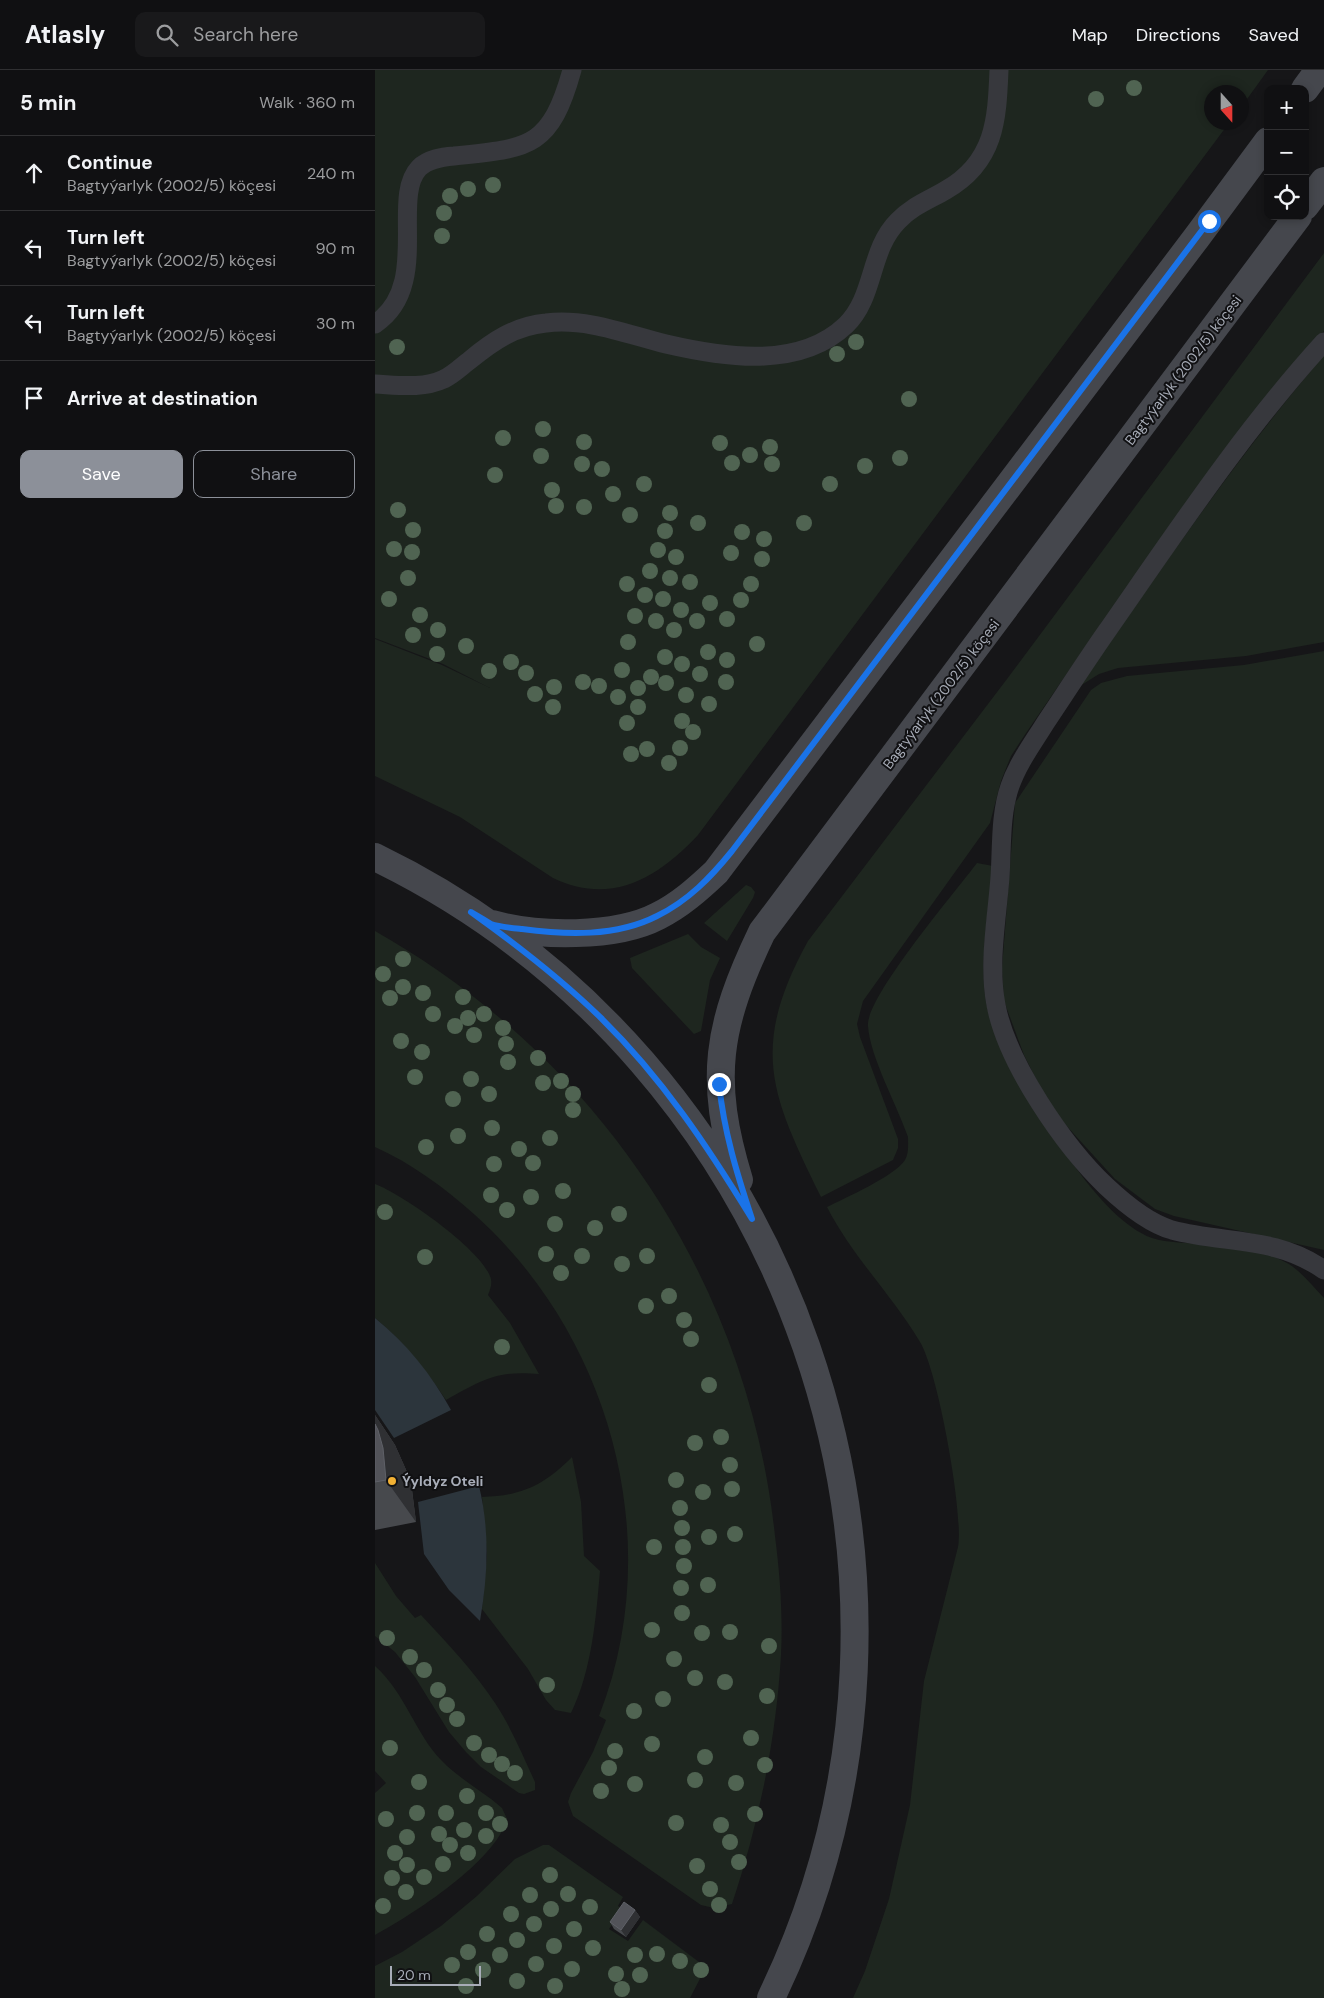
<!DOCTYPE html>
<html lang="en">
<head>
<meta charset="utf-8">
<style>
	:root { --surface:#101012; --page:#19191b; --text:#f1f3f6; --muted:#9c9d9f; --line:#303032; --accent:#8c9099 }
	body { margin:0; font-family:"DM Sans",sans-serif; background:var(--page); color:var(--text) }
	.controls { position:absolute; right:15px; top:15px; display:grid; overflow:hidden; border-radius:10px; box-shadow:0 2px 8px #0003 }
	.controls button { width:45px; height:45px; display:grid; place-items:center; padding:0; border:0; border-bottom:1px solid var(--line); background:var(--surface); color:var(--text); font:25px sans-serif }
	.compass { position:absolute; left:829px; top:15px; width:45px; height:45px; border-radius:50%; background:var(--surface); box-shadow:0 2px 8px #0003; rotate:159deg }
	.scale { position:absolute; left:15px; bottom:12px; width:91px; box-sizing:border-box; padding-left:5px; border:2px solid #a8adb8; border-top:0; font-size:14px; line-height:18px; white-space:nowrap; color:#a8adb8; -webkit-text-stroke:4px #111113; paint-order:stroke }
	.stop { position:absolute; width:15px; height:15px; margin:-11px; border:4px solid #1a73e8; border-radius:50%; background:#fff }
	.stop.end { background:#1a73e8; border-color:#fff; box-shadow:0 1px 5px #0008 }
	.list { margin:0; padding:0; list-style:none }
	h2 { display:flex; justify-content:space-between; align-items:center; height:65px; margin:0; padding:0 20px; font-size:21px }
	h2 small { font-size:16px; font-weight:400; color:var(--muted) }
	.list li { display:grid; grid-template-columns:32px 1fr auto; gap:15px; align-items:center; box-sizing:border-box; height:75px; padding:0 20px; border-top:1px solid var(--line) }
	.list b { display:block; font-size:19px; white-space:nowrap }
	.list p { margin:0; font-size:16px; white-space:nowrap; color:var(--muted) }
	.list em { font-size:16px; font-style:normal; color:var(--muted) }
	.actions { display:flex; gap:10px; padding:15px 20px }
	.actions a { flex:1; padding:11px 0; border:1px solid var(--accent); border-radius:10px; text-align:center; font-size:18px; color:var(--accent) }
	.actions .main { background:var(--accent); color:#fff }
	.icon { flex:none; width:28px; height:28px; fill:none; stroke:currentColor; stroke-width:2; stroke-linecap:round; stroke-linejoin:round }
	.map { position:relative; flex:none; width:949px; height:1928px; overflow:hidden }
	header { display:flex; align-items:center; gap:30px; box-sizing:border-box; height:70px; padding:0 25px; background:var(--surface); border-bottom:1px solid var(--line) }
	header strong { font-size:24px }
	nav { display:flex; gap:28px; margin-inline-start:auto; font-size:18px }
	.search { width:350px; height:45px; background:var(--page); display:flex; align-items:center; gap:12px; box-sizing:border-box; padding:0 18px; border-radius:10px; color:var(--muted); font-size:19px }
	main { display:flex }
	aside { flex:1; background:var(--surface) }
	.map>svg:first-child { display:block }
	.green { fill:#1e261f }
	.water { fill:#2c353c }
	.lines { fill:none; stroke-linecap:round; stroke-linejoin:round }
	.lane { stroke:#37383d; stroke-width:19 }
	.secondary { stroke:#45474d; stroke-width:28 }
	.tree { fill:#506452 }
	.wall { fill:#47494d }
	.shaded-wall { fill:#2f3033 }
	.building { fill:#525359; stroke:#5f6168 }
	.route { stroke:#1a73e8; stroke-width:6 }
	.poi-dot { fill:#f2b134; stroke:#111113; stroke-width:2 }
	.labels { text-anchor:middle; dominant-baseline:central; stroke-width:4; stroke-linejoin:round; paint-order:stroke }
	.street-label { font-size:14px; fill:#a8adb8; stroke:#111113 }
	.poi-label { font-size:14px; font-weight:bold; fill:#a8adb8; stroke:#111113; text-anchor:start }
</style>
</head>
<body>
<header>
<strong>Atlasly</strong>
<div class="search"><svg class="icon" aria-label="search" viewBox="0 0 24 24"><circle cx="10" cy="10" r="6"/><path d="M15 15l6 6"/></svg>Search here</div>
<nav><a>Map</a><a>Directions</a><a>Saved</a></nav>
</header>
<main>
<aside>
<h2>5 min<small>Walk · 360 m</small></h2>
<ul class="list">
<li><svg class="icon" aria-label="ahead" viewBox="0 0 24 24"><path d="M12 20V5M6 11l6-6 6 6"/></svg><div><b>Continue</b><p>Bagtyýarlyk (2002/5) köçesi</p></div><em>240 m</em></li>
<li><svg class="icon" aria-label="left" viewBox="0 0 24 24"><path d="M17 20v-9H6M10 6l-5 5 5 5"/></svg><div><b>Turn left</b><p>Bagtyýarlyk (2002/5) köçesi</p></div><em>90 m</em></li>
<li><svg class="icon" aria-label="left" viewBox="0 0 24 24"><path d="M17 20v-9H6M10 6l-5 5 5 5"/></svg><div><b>Turn left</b><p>Bagtyýarlyk (2002/5) köçesi</p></div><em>30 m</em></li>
<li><svg class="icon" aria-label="arrive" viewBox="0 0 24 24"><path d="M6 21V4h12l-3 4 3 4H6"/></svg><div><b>Arrive at destination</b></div></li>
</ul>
<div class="actions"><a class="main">Save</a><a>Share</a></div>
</aside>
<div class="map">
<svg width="949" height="1928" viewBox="0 0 949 1928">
	<rect width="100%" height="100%" fill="#161618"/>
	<!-- green -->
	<path class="green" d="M 0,0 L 893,0 L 867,36 L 866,22 L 836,22 L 836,52 L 854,53 L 323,765 C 283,808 236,836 178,808 L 85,747 L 0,706 L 0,569 L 67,595 L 115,618 L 68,594 L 0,568 Z
		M 949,183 L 949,261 L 931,280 L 708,580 L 651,663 L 636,686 L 626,711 L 615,753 L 488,931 L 482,954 L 485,967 L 523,1069 L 523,1078 L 518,1090 L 446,1127 C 396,1025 374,978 433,871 L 632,609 Z
		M 949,285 L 949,572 L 871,586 L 743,598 L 724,604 L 705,616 C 783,503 860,390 949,285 Z
		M 949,581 L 949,1180 L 799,1146 L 780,1139 L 740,1109 L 688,1052 L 666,1019 L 649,985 L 629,931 L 627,898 L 640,733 L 716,620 L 726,613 L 752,606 L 869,595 Z
		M 602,793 L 618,796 C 614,840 604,888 611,932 C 615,957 629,978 641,1000 C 668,1049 723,1148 777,1168 C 793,1173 813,1173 830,1174 C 857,1176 886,1179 910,1192 C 926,1200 937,1216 949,1228 L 949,1928 L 478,1928 L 490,1901 L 514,1829 L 535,1735 L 549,1611 L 583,1477 C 589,1445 563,1301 545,1272 C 517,1225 477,1186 452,1137 C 470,1128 520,1106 530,1090 C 534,1083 533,1075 533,1067 C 522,1035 495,987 493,956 C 490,928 581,821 602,793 Z
		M 371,815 L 376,817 L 380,822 L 378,828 L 352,871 L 329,853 Z
		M 0,861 C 223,987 373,1211 400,1466 C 405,1505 408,1545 406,1585 C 401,1670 384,1753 357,1834 L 339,1838 L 326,1835 L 198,1746 L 193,1732 L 196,1723 L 218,1682 L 231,1650 L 224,1646 C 292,1473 237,1268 100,1145 C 70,1118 36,1093 0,1077 Z
		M 313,864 L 326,877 L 345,888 L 335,910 L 326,961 L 319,964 L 257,898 L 255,888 Z
		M 0,1114 C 27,1124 109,1181 116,1209 C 117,1215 115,1220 113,1225 L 135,1253 L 164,1304 C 122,1300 107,1310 71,1330 C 51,1300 28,1271 0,1248 Z
		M 197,1387 L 206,1432 L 209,1486 L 225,1501 C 221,1548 217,1600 196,1643 L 180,1640 L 171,1630 L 153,1599 L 107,1539 L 112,1484 L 107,1427 C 147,1426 169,1415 197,1387 Z
		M 0,1493 L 21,1526 L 40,1548 L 46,1545 C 72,1573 99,1601 120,1633 C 136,1657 148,1686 160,1712 L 160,1720 L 149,1724 L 144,1723 L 106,1697 L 91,1682 L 74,1662 L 40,1607 L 20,1582 L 0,1566 Z
		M 0,1596 C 31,1624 40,1663 66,1690 C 84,1709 108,1721 127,1738 L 132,1749 C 121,1791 37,1845 0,1865 L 0,1723 L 11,1713 L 0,1701 Z
		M 168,1775 L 174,1775 L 248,1827 L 243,1836 L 248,1839 L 234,1859 L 253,1871 L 268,1850 L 324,1892 L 329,1901 L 315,1928 L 0,1928 L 0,1896 L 27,1882 L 66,1856 L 102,1826 L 140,1789 Z"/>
	<!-- water -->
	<path class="water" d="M 0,1248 C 31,1273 57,1305 76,1340 L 19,1368 L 0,1340 Z
		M 104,1416 C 115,1461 113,1505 105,1551 L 74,1520 L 49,1484 L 43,1432 Z"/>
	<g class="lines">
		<!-- lane -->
		<path class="lane" d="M 0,254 C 57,216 15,128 44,98 C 53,89 67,87 79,86 C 154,78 175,79 197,0
			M 949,272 C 868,361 801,462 732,561 C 711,591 691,622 671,652 C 658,673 643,693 635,716 C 625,744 627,778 625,807 C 622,849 613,893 621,935 C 632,993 689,1076 731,1116 C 749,1133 773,1153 797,1160 C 850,1174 901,1166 949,1200
			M 0,314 C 22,315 48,319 69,309 C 78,305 87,296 95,290 C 118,271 140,256 171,253 C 212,248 251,264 291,274 C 347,287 424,300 471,255 C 500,227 494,180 523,151 C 537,136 554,130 571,120 C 620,92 622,50 624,0"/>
		<!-- secondary -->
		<path class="secondary" d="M 930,19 L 944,0
			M 930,136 L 949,111
			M 0,787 C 419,990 599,1509 396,1928
			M 117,854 C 162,867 241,868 283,846 C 305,835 323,819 341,802 L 822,167 L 893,71
			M 364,1110 C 333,1009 342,956 387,862 L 923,146"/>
	</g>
	<!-- trees -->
	<g class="tree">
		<circle cx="759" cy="18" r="8"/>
		<circle cx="721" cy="29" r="8"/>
		<circle cx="118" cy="115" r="8"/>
		<circle cx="93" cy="119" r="8"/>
		<circle cx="75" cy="126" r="8"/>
		<circle cx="69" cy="143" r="8"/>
		<circle cx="67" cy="166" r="8"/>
		<circle cx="481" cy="272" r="8"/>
		<circle cx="22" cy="277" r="8"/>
		<circle cx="462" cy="284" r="8"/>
		<circle cx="534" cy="329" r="8"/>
		<circle cx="168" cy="359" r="8"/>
		<circle cx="128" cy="368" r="8"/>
		<circle cx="209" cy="372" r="8"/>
		<circle cx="345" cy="373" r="8"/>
		<circle cx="395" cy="377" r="8"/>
		<circle cx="375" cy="385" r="8"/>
		<circle cx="166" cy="386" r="8"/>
		<circle cx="525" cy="388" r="8"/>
		<circle cx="357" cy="393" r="8"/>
		<circle cx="207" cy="394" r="8"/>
		<circle cx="397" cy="394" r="8"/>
		<circle cx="490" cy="396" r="8"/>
		<circle cx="227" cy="399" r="8"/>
		<circle cx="120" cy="405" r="8"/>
		<circle cx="269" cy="414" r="8"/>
		<circle cx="455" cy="414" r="8"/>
		<circle cx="177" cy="420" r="8"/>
		<circle cx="238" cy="424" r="8"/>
		<circle cx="181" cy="436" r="8"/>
		<circle cx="209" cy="437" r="8"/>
		<circle cx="23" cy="440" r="8"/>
		<circle cx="295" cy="443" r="8"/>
		<circle cx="255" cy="445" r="8"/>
		<circle cx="323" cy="453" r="8"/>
		<circle cx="429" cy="453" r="8"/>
		<circle cx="38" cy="460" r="8"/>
		<circle cx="290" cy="461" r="8"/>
		<circle cx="367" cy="462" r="8"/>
		<circle cx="389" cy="469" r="8"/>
		<circle cx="19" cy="479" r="8"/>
		<circle cx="283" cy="480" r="8"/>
		<circle cx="37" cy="482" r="8"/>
		<circle cx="356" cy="483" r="8"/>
		<circle cx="301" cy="487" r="8"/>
		<circle cx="387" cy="489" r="8"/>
		<circle cx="275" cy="501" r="8"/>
		<circle cx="33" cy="508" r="8"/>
		<circle cx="295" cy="508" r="8"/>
		<circle cx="315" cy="512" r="8"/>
		<circle cx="252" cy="514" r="8"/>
		<circle cx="376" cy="514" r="8"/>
		<circle cx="270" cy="525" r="8"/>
		<circle cx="14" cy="529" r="8"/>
		<circle cx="288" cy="529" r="8"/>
		<circle cx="366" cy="530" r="8"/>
		<circle cx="335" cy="533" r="8"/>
		<circle cx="306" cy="540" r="8"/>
		<circle cx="45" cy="545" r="8"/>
		<circle cx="260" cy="546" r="8"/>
		<circle cx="352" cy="549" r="8"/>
		<circle cx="281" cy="551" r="8"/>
		<circle cx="322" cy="551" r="8"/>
		<circle cx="63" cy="560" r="8"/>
		<circle cx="299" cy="560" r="8"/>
		<circle cx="38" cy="565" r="8"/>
		<circle cx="253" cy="572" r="8"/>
		<circle cx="382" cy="574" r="8"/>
		<circle cx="91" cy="576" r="8"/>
		<circle cx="333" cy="582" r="8"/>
		<circle cx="62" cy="584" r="8"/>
		<circle cx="290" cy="587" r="8"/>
		<circle cx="352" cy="590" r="8"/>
		<circle cx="136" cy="592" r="8"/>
		<circle cx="307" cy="594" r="8"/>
		<circle cx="247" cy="600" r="8"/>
		<circle cx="114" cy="601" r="8"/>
		<circle cx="151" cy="603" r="8"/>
		<circle cx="325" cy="604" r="8"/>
		<circle cx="276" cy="607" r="8"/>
		<circle cx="208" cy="612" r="8"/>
		<circle cx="351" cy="612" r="8"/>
		<circle cx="291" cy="613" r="8"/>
		<circle cx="224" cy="616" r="8"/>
		<circle cx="179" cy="617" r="8"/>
		<circle cx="263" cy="618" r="8"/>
		<circle cx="160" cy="624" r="8"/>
		<circle cx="311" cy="625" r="8"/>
		<circle cx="243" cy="627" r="8"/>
		<circle cx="334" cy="634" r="8"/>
		<circle cx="178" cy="637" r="8"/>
		<circle cx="263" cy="637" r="8"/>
		<circle cx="307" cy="651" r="8"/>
		<circle cx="252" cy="653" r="8"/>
		<circle cx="318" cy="662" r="8"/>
		<circle cx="305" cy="678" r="8"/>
		<circle cx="272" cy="679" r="8"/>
		<circle cx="256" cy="684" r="8"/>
		<circle cx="294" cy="693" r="8"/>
		<circle cx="28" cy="889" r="8"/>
		<circle cx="8" cy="904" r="8"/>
		<circle cx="28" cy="917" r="8"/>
		<circle cx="48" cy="923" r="8"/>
		<circle cx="88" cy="927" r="8"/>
		<circle cx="15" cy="928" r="8"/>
		<circle cx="58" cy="944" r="8"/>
		<circle cx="109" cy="944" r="8"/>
		<circle cx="93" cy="948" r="8"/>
		<circle cx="80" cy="956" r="8"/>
		<circle cx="128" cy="958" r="8"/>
		<circle cx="99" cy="965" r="8"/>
		<circle cx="26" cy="971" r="8"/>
		<circle cx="131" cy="974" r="8"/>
		<circle cx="47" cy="982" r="8"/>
		<circle cx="163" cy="988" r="8"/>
		<circle cx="133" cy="992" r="8"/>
		<circle cx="40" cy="1007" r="8"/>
		<circle cx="96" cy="1009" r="8"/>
		<circle cx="186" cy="1011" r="8"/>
		<circle cx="168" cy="1013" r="8"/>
		<circle cx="114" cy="1024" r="8"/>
		<circle cx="198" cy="1024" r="8"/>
		<circle cx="78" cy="1029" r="8"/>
		<circle cx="198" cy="1040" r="8"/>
		<circle cx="117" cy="1058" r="8"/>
		<circle cx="83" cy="1066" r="8"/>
		<circle cx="175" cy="1068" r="8"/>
		<circle cx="51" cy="1077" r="8"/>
		<circle cx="144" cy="1079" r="8"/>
		<circle cx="158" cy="1093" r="8"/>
		<circle cx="119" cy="1094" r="8"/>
		<circle cx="188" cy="1121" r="8"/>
		<circle cx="116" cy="1125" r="8"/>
		<circle cx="156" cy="1127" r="8"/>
		<circle cx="132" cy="1140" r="8"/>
		<circle cx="10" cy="1142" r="8"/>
		<circle cx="244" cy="1144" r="8"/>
		<circle cx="180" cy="1154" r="8"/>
		<circle cx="220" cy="1158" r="8"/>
		<circle cx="171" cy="1184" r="8"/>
		<circle cx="207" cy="1186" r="8"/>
		<circle cx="272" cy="1186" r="8"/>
		<circle cx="50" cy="1187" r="8"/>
		<circle cx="247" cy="1194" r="8"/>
		<circle cx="186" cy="1203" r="8"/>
		<circle cx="294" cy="1226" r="8"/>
		<circle cx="271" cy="1236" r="8"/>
		<circle cx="309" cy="1250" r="8"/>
		<circle cx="316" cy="1269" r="8"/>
		<circle cx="127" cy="1277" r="8"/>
		<circle cx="334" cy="1315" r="8"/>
		<circle cx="346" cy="1367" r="8"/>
		<circle cx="320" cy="1373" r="8"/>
		<circle cx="355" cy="1395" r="8"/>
		<circle cx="301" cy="1410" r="8"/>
		<circle cx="357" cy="1419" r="8"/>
		<circle cx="328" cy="1422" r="8"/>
		<circle cx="305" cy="1438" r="8"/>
		<circle cx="307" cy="1458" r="8"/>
		<circle cx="360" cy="1464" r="8"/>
		<circle cx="334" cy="1467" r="8"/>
		<circle cx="279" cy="1477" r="8"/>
		<circle cx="308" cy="1477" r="8"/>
		<circle cx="309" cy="1496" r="8"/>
		<circle cx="333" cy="1515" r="8"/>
		<circle cx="306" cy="1518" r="8"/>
		<circle cx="307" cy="1543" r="8"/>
		<circle cx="277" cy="1560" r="8"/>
		<circle cx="355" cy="1562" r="8"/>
		<circle cx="327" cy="1563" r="8"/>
		<circle cx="12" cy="1568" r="8"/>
		<circle cx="394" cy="1576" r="8"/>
		<circle cx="35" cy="1587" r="8"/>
		<circle cx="299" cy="1589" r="8"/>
		<circle cx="49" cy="1600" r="8"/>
		<circle cx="320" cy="1608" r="8"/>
		<circle cx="350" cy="1612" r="8"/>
		<circle cx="172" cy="1615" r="8"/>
		<circle cx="63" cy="1620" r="8"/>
		<circle cx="392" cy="1626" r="8"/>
		<circle cx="288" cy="1629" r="8"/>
		<circle cx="72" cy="1635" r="8"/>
		<circle cx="259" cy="1641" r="8"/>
		<circle cx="82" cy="1649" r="8"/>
		<circle cx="376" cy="1668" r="8"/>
		<circle cx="99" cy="1673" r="8"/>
		<circle cx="277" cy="1674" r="8"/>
		<circle cx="15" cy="1678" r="8"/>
		<circle cx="240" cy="1681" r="8"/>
		<circle cx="114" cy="1685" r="8"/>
		<circle cx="330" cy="1687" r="8"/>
		<circle cx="127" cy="1694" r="8"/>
		<circle cx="390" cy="1695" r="8"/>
		<circle cx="234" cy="1698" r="8"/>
		<circle cx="140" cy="1703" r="8"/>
		<circle cx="320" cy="1710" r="8"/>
		<circle cx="44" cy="1712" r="8"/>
		<circle cx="361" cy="1713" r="8"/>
		<circle cx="260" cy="1714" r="8"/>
		<circle cx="226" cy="1721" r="8"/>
		<circle cx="92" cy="1726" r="8"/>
		<circle cx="42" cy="1743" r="8"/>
		<circle cx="71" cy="1743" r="8"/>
		<circle cx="111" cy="1743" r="8"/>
		<circle cx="380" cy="1744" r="8"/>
		<circle cx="11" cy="1749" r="8"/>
		<circle cx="301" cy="1753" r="8"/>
		<circle cx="125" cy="1754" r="8"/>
		<circle cx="346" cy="1755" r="8"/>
		<circle cx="89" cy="1760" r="8"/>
		<circle cx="64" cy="1764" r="8"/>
		<circle cx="111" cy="1766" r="8"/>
		<circle cx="32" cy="1767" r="8"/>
		<circle cx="355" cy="1772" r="8"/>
		<circle cx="75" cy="1775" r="8"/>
		<circle cx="20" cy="1783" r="8"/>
		<circle cx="93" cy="1783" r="8"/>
		<circle cx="364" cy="1792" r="8"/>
		<circle cx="68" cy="1794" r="8"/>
		<circle cx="32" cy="1795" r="8"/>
		<circle cx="322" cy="1796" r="8"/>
		<circle cx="175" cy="1805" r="8"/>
		<circle cx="49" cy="1807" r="8"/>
		<circle cx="17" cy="1808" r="8"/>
		<circle cx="335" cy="1819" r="8"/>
		<circle cx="31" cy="1822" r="8"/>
		<circle cx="193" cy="1824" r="8"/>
		<circle cx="155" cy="1825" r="8"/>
		<circle cx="344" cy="1835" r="8"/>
		<circle cx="8" cy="1836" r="8"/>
		<circle cx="215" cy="1837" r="8"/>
		<circle cx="176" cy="1839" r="8"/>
		<circle cx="136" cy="1844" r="8"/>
		<circle cx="159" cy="1854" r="8"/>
		<circle cx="199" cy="1859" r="8"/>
		<circle cx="112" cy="1864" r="8"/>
		<circle cx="142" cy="1870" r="8"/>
		<circle cx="179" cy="1876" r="8"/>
		<circle cx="218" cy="1878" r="8"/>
		<circle cx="93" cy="1882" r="8"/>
		<circle cx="282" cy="1884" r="8"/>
		<circle cx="125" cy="1885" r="8"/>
		<circle cx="260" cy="1885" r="8"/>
		<circle cx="305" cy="1891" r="8"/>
		<circle cx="161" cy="1894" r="8"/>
		<circle cx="77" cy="1895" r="8"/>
		<circle cx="197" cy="1899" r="8"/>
		<circle cx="108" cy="1900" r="8"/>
		<circle cx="326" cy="1900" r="8"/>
		<circle cx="241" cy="1904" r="8"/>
		<circle cx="265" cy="1905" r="8"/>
		<circle cx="142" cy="1911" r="8"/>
		<circle cx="91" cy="1916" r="8"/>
		<circle cx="180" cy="1916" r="8"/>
		<circle cx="247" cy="1919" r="8"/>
	</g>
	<!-- wall -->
	<path class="wall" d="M 0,1345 L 20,1375 L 32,1402 L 37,1420 L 41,1452 L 0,1460 Z
		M 260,1840 L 265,1847 L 251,1867 L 239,1859 L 235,1852 Z"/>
	<!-- shaded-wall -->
	<path class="shaded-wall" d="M 0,1345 L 20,1375 L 32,1402 L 37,1420 L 41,1452 L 11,1410 L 0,1354 Z
		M 260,1840 L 265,1847 L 251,1867 L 246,1860 Z"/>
	<!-- building -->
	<path class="building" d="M 0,1354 L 3,1360 L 8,1378 L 11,1410 L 0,1412 Z
		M 249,1832 L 260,1840 L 246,1860 L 235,1852 Z"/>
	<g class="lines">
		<!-- route -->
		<path class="route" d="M 344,1014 C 349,1062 362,1104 377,1149 C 333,1077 287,1008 226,948 C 186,909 142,875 96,842 C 103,846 110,850 116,854 C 125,857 137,858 147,859 C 191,865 241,867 282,846 C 313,831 336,807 357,781 L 834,151"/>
	</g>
	<!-- markers -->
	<circle class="poi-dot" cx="17" cy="1411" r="5"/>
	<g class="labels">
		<!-- street labels -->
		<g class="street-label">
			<text transform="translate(808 300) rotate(-53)">Bagtyýarlyk (2002/5) köçesi</text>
			<text transform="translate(566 624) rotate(-53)">Bagtyýarlyk (2002/5) köçesi</text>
		</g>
		<!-- poi labels -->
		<g class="poi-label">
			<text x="27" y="1411">Ýyldyz Oteli</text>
		</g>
	</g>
</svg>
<div class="controls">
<button>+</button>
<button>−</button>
<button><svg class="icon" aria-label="locate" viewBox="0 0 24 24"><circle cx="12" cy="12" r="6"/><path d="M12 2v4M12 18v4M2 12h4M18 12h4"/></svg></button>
</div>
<svg class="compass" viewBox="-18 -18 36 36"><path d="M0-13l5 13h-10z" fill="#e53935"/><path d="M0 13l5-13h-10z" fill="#9c9d9f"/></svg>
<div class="scale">20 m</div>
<div class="stop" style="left:834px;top:151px"></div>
<div class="stop end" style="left:344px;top:1014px"></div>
</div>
</main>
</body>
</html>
